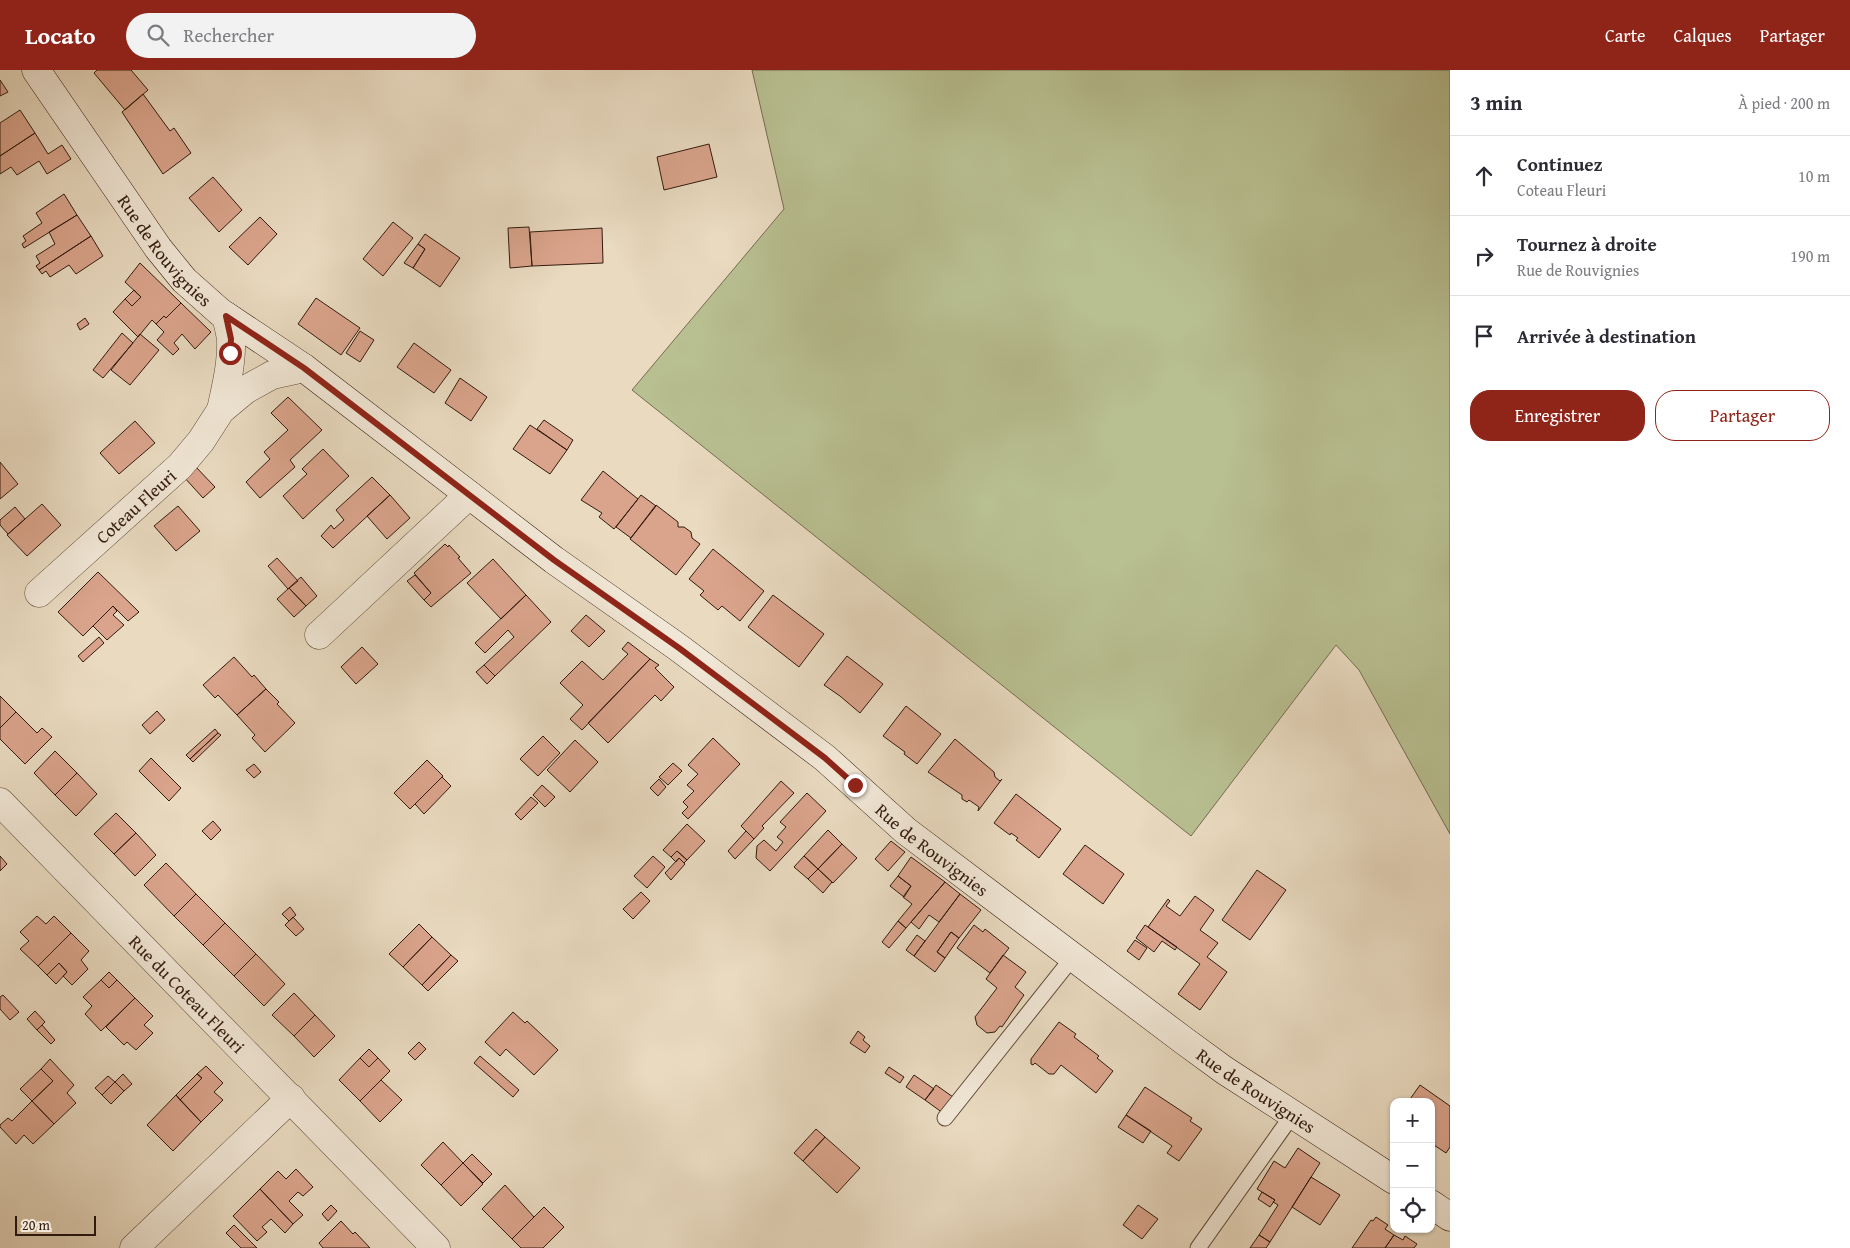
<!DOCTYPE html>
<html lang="fr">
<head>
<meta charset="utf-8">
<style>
	:root { --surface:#fff; --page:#f2f2f3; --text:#2b2b33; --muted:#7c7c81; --line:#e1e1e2; --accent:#8f2418 }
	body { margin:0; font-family:"Gentium Book Plus",serif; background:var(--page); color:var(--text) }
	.controls { position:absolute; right:15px; bottom:15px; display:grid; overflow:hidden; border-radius:10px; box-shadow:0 1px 4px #0004 }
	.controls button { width:45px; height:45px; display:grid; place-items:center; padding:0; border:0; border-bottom:1px solid var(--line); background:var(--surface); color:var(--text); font:25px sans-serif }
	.scale { position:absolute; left:15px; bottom:12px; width:81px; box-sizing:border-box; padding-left:5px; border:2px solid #321a0e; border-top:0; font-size:14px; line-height:18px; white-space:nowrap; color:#321a0e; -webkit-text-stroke:4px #f1e7d6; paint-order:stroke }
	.stop { position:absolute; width:15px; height:15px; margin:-11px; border:4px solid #8f2418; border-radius:50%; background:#fff }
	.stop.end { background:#8f2418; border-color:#fff; box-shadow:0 1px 5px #0008 }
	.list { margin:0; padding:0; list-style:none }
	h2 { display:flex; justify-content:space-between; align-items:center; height:65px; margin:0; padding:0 20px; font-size:21px }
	h2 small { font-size:16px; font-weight:400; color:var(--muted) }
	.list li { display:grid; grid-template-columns:32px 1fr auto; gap:15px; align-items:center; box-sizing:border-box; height:80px; padding:0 20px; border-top:1px solid var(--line) }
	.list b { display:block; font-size:19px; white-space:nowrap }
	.list p { margin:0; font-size:16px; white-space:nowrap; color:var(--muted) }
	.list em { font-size:16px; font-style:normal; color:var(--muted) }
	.actions { display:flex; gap:10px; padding:15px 20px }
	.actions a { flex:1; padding:11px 0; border:1px solid var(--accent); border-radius:20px; text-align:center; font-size:18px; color:var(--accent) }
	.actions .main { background:var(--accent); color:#fff }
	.icon { flex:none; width:28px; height:28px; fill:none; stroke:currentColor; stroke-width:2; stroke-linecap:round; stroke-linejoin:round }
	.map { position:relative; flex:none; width:1450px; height:1178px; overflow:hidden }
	header { display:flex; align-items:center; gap:30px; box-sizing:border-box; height:70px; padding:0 25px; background:var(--accent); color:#fff }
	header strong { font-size:24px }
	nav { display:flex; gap:28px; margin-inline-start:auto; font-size:18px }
	.search { width:350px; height:45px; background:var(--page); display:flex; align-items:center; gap:12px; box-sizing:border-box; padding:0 18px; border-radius:28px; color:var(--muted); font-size:19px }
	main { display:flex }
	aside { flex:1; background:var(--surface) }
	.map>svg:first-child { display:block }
	.green { fill:#b8bf91; stroke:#756c50 }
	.building { fill:#daa48c; stroke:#321a0e }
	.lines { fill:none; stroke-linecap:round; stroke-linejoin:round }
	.lane-casing { stroke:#604a3a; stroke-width:17 }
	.street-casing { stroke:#604a3a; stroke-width:29 }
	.secondary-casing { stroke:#321a0e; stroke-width:29 }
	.lane { stroke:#f1e7d6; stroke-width:15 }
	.street { stroke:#f1e7d6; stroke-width:28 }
	.secondary { stroke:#f1e7d6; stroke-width:28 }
	.route { stroke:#8f2418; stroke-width:6 }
	.labels { text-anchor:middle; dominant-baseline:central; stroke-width:5; stroke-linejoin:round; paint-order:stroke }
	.street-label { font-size:18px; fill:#321a0e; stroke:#f1e7d6 }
</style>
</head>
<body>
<header>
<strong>Locato</strong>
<div class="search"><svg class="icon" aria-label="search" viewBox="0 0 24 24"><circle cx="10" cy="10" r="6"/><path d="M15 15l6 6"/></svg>Rechercher</div>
<nav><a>Carte</a><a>Calques</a><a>Partager</a></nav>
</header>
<main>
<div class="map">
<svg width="1450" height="1178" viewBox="0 0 1450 1178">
	<rect width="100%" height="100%" fill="#e9dac0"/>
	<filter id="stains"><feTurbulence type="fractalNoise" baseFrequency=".004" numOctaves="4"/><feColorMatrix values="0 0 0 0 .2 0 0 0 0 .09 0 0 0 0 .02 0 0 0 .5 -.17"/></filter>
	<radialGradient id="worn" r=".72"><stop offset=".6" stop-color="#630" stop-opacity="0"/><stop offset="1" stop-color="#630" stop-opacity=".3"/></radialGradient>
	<!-- green -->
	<path class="green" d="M 752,0 L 1450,0 L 1450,764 L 1359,600 L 1336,575 L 1191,766 L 632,320 L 784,139 Z"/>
	<!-- building -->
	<path class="building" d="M 97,0 L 131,0 L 148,20 L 125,40 L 94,3 Z
		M 0,10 L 8,22 L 0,26 Z
		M 143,24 L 170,61 L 174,58 L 191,83 L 163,104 L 122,42 Z
		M 20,40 L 35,63 L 0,86 L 0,53 Z
		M 35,63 L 48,84 L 62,75 L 71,89 L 47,104 L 39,91 L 17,105 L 11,97 L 0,104 L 0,86 Z
		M 709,74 L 717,107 L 664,120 L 657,87 Z
		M 213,107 L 242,140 L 219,162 L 189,128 Z
		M 64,124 L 77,145 L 24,178 L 22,174 L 26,171 L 23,166 L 42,153 L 36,143 Z
		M 77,145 L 91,166 L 39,200 L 36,196 L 40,193 L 36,186 L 55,174 L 49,162 Z
		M 260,147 L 277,164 L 248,195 L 229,177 Z
		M 393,152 L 413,168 L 383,206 L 363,189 Z
		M 529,157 L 532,196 L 510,198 L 508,158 Z
		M 602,158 L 603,193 L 532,196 L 530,162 Z
		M 425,164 L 460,188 L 440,217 L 413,198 L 425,179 L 418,174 Z
		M 91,166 L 103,186 L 76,204 L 69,195 L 50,207 L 46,201 L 42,204 L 39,200 Z
		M 418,174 L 425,179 L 413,198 L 404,193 Z
		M 140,193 L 181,233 L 166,248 L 164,246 L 156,254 L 152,250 L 138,267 L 113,242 L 125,229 L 132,236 L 141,227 L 125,212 Z
		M 134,220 L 141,227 L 132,236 L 125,229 Z
		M 316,228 L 360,258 L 341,285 L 298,254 Z
		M 181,233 L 211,262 L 195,279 L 182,264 L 174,273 L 179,279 L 173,285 L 157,270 L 164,262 L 156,254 L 164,246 L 166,248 Z
		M 85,248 L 89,254 L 80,260 L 77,254 Z
		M 360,261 L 374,270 L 360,292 L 346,283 Z
		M 122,263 L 133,273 L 103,308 L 93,300 Z
		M 140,264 L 159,280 L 130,315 L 111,300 Z
		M 414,273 L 451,300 L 434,323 L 397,297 Z
		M 460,308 L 487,327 L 471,351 L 445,333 Z
		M 288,327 L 322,360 L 290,390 L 295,397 L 260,428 L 246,412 L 270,389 L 264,382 L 288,360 L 271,343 Z
		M 544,350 L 573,370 L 567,380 L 537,359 Z
		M 135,351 L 155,373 L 119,404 L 100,383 Z
		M 530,355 L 567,380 L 550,404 L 513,379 Z
		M 323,379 L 349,406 L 303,449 L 283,426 L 307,404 L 302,399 Z
		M 0,392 L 18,414 L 0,429 Z
		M 195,396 L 215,417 L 203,428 L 183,406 Z
		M 603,401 L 638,429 L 614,459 L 599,447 L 602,443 L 581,430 Z
		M 372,407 L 390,425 L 333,478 L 321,466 L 331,455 L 334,459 L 344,450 L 336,440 Z
		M 390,425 L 410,448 L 387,469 L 367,446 Z
		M 641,425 L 656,436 L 631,468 L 616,457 Z
		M 42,434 L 61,455 L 27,486 L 7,465 Z
		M 656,435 L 678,452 L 678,457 L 684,457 L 691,462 L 692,468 L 700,474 L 676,505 L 630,469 Z
		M 178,436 L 200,461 L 176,481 L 154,456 Z
		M 15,437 L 25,449 L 8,464 L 0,455 L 0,450 Z
		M 445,474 L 448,477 L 449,475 L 460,487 L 458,488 L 471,503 L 431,537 L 424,530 L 431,523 L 414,503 Z
		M 713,479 L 764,521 L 740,551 L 722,536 L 718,540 L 700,525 L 704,521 L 689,509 Z
		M 277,488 L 298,511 L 288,519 L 268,496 Z
		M 493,489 L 526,525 L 501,549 L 467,513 Z
		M 98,502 L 139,542 L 128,551 L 113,536 L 83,566 L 58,542 Z
		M 415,505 L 431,523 L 424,530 L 407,511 Z
		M 301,507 L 317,526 L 306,536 L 289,518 Z
		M 289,518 L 306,536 L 294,547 L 277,529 Z
		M 526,525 L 551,552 L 495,606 L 484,595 L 514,567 L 508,560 L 485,583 L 475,573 Z
		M 773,525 L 824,564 L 799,597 L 748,557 Z
		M 113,536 L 117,541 L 113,545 L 124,555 L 107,570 L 93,556 Z
		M 586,545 L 605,561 L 589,577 L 571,561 Z
		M 99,567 L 104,573 L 83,592 L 78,586 Z
		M 628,572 L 650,589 L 582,660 L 570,649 L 583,635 L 560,613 L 582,591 L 603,610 L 628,584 L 622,579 Z
		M 362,577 L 378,594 L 356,614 L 341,597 Z
		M 847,586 L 883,614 L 860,643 L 840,626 L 824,615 Z
		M 234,587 L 252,607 L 254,605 L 266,619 L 237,645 L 218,625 L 215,628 L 203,615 Z
		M 650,589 L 659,595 L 655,598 L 674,617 L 661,631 L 655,625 L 608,673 L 588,653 Z
		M 484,595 L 495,606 L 487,614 L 476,602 Z
		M 266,619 L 279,632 L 277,634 L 295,653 L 265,682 L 252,668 L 255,665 L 237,645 Z
		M 0,626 L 16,642 L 0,658 Z
		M 906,636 L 941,664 L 917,694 L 904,684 L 905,682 L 883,666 Z
		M 157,641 L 165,650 L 150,664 L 142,655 Z
		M 16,642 L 37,663 L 42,658 L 52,667 L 25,694 L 0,669 L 0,658 Z
		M 215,659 L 218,663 L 190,689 L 186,685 Z
		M 218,663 L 221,665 L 193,692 L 190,689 Z
		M 543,666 L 560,683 L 538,706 L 520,689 Z
		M 713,668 L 740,694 L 688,749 L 682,743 L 688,737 L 683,732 L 694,721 L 687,715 L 698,704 L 688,695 Z
		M 955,669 L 994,702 L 995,707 L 1000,711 L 1002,709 L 978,741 L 979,737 L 969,730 L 967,732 L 962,729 L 962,725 L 928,702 Z
		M 575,670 L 598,692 L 570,722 L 547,700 Z
		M 55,681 L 77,703 L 55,725 L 34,703 Z
		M 151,688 L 181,718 L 169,731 L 139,701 Z
		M 427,690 L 443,706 L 410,739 L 394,723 Z
		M 673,693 L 682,701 L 668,715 L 659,707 Z
		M 254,694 L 261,702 L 254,708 L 246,700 Z
		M 77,703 L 97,724 L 76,746 L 55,725 Z
		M 442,707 L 451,716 L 424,744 L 415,734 Z
		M 659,709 L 666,717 L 658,726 L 650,718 Z
		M 781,711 L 794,723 L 762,756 L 764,758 L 754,769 L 741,756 Z
		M 542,715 L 555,727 L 545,737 L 533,725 Z
		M 807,723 L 826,741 L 770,801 L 756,788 L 757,776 L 764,770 L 776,781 L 783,772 L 777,767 L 786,757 L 780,752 Z
		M 1016,724 L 1061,759 L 1039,788 L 1016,770 L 1018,768 L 1011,763 L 1010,765 L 994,753 Z
		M 531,727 L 538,733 L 521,750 L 515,744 Z
		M 116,743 L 136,763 L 114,784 L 94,764 Z
		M 213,751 L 221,760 L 211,770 L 202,761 Z
		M 687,754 L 705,771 L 687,790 L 677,781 L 671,787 L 663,780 Z
		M 828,760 L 842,774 L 818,799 L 804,786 Z
		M 746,761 L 754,769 L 735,789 L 728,781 Z
		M 136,763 L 156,785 L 135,806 L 114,784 Z
		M 891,771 L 905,782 L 888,801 L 875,789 Z
		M 842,774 L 857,788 L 833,813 L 818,799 Z
		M 1085,775 L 1124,804 L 1103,834 L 1063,804 Z
		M 677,781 L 687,790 L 684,793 L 679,788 L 676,792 L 671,787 Z
		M 0,786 L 7,794 L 0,801 Z
		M 653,786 L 665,797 L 647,818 L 634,806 Z
		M 804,786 L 818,799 L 808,809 L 794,797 Z
		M 911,787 L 945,812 L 906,858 L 898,851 L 912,834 L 903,827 L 911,816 L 898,806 Z
		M 679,788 L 685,794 L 671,810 L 665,803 Z
		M 166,793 L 196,824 L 174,846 L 144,815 Z
		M 818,799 L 832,812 L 823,823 L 808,809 Z
		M 1257,800 L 1286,820 L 1250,870 L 1222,850 Z
		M 898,806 L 911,816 L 904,827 L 890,816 Z
		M 945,812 L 960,824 L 939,852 L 929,845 L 919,859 L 911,852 Z
		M 641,822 L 650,831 L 633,849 L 623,839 Z
		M 196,824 L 225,853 L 203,875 L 174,846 Z
		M 960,824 L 981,840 L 959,868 L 951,862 L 937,882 L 945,888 L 935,902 L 914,886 Z
		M 1195,826 L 1214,840 L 1200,860 L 1218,873 L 1207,887 L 1227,902 L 1200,940 L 1178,924 L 1200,894 L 1148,857 L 1168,829 L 1170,831 L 1166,836 L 1180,846 Z
		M 290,837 L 296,845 L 289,851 L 282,844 Z
		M 37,846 L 46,854 L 54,846 L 71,863 L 38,896 L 20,879 L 29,871 L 20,862 Z
		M 293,847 L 304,859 L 296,866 L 285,855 Z
		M 898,851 L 906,858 L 889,878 L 882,872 Z
		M 225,853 L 256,884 L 234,906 L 203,875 Z
		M 419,854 L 432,867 L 403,897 L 389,884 Z
		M 974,855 L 983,862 L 985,859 L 1009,878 L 990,903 L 957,878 Z
		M 1145,855 L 1148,857 L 1177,877 L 1175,880 L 1162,871 L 1154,882 L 1136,868 Z
		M 951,862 L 959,868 L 945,888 L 937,882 Z
		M 71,863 L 89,881 L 81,890 L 88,899 L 72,915 L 63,906 L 67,902 L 59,893 L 47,905 L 38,896 Z
		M 917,865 L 925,871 L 914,886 L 906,880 Z
		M 432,867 L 451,885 L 422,915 L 403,897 Z
		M 1135,870 L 1147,878 L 1139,890 L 1127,881 Z
		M 256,884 L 285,914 L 264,936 L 234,906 Z
		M 451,885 L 458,891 L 428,921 L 422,915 Z
		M 1003,885 L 1026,902 L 1015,917 L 1024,925 L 1002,957 L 1000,956 L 995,962 L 987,963 L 977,955 L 975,947 L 997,918 L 986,909 Z
		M 59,893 L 67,902 L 56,914 L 47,905 Z
		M 109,902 L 117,910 L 109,918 L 101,910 Z
		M 101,910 L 109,918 L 117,910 L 135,928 L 101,961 L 85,944 L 92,936 L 83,927 Z
		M 294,923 L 315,945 L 294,966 L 272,945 Z
		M 3,925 L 19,942 L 10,950 L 0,939 L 0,927 Z
		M 135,928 L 153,946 L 144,955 L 153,963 L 136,980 L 127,972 L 124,975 L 106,957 Z
		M 35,941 L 45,952 L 37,960 L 27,949 Z
		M 513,942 L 525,953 L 527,951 L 558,980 L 534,1005 L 506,979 L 500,986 L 485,972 Z
		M 315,945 L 335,966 L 314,987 L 294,966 Z
		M 1059,952 L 1076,964 L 1074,967 L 1099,986 L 1097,988 L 1113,1001 L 1096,1023 L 1061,995 L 1054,1004 L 1049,1004 L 1035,993 L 1033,995 L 1031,994 L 1031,989 Z
		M 42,955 L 55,970 L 51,974 L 37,960 Z
		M 858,961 L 865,967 L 863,970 L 870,976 L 865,983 L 850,973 Z
		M 419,972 L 426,979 L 415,990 L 408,983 Z
		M 369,979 L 378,988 L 369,997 L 360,988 Z
		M 480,986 L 519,1020 L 513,1027 L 474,993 Z
		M 360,988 L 369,997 L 378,988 L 390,1001 L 360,1031 L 339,1010 Z
		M 50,989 L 74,1015 L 67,1023 L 76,1033 L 54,1054 L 32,1031 L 53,1011 L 41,999 Z
		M 206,996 L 223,1013 L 214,1022 L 223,1030 L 201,1052 L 180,1030 L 202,1008 L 197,1004 Z
		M 889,997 L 904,1007 L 900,1013 L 885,1003 Z
		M 41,999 L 53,1011 L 32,1031 L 20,1019 Z
		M 123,1004 L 132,1014 L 124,1021 L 115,1012 Z
		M 197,1004 L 202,1008 L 180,1030 L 176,1025 Z
		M 914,1005 L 934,1019 L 925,1030 L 906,1017 Z
		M 108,1006 L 115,1012 L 102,1025 L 95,1018 Z
		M 381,1010 L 402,1030 L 380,1052 L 360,1031 Z
		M 115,1012 L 124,1021 L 111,1034 L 102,1025 Z
		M 936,1015 L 953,1027 L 943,1043 L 925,1030 Z
		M 1420,1015 L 1450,1036 L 1450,1077 L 1446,1083 L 1431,1073 L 1431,1032 L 1408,1032 Z
		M 1145,1017 L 1192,1048 L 1190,1051 L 1202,1059 L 1179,1091 L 1167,1083 L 1172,1076 L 1126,1045 Z
		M 176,1025 L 201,1052 L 173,1081 L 147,1055 Z
		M 32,1031 L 54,1054 L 33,1074 L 24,1065 L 16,1074 L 0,1057 L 0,1055 L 8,1048 L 12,1051 Z
		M 1126,1045 L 1151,1061 L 1143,1073 L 1118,1057 Z
		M 816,1059 L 825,1067 L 803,1091 L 794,1083 Z
		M 825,1067 L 860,1098 L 837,1123 L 803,1091 Z
		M 443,1072 L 463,1093 L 441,1115 L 421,1095 Z
		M 1298,1078 L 1320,1093 L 1270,1172 L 1259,1165 L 1278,1135 L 1273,1132 L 1275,1130 L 1257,1119 L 1274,1091 L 1285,1098 Z
		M 472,1084 L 492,1104 L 483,1113 L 463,1093 Z
		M 463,1093 L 483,1114 L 461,1136 L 441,1115 Z
		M 296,1099 L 313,1117 L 303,1126 L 298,1122 L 289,1131 L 303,1145 L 293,1154 L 260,1119 L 278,1101 L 286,1109 Z
		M 1311,1107 L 1340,1125 L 1320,1155 L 1292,1137 Z
		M 505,1115 L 534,1147 L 512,1169 L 482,1139 Z
		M 260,1119 L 293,1154 L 285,1163 L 271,1149 L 262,1157 L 267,1162 L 257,1171 L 233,1146 Z
		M 1262,1122 L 1275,1130 L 1270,1137 L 1258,1129 Z
		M 331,1135 L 337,1141 L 328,1151 L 322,1144 Z
		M 1138,1135 L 1158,1149 L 1142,1169 L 1123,1155 Z
		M 544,1137 L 564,1157 L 543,1178 L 521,1178 L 512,1169 Z
		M 1376,1147 L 1388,1155 L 1385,1159 L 1394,1165 L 1385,1178 L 1352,1178 L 1371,1150 L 1373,1151 Z
		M 341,1151 L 353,1164 L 355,1162 L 370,1178 L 323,1178 L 319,1173 Z
		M 234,1155 L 257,1178 L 241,1178 L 226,1163 Z
		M 1259,1165 L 1270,1172 L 1266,1178 L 1250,1178 Z
		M 1394,1165 L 1403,1170 L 1405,1166 L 1417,1174 L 1414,1178 L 1385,1178 Z"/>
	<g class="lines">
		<!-- lane casing -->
		<g class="lane-casing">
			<path id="lane" d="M 945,1048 L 1073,887
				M 1198,1178 L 1293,1044"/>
		</g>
		<!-- street casing -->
		<g class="street-casing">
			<g id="street">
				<path d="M 221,340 C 226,317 232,293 231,269 C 230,262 228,254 226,246"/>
				<path id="s1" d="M 39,523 L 180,396 L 201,371 L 221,340 L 245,320 L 272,305 L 304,298"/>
				<path d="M 319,565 L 469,425"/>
				<path id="s2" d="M 0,732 L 436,1178"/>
				<path d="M 134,1178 L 291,1028"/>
			</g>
		</g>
		<!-- secondary casing -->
		<g class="secondary-casing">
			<g id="secondary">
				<path id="s3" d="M 36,0 L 158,178 L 184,210 L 220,242 L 304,298 L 554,490 L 679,578 L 825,688 L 906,761 L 1183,970 L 1224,1000 L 1394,1110"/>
				<path d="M 1431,1134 L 1450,1147"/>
			</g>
		</g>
		<!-- lane -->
		<use href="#lane" class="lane"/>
		<!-- street -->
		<use href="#street" class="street"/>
		<!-- secondary -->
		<use href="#secondary" class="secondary"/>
	</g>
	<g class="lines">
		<!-- route -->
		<path class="route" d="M 230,283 L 231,269 L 226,246 L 304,298 L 554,490 L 679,578 L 825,688 L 855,715"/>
	</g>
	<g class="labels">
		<!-- street labels -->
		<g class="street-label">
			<text stroke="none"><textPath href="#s3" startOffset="222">Rue de Rouvignies</textPath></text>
			<text stroke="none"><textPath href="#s1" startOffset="130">Coteau Fleuri</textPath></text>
			<text stroke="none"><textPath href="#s3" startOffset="1198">Rue de Rouvignies</textPath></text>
			<text stroke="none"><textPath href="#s2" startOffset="268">Rue du Coteau Fleuri</textPath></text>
			<text stroke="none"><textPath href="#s3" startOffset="1602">Rue de Rouvignies</textPath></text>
		</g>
	</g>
	<rect width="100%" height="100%" filter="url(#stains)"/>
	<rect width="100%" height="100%" fill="url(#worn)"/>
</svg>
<div class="controls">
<button>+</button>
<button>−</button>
<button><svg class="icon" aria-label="locate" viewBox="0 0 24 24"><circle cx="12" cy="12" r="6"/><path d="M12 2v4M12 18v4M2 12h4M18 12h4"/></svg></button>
</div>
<div class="scale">20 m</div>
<div class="stop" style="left:230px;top:283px"></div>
<div class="stop end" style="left:855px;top:715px"></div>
</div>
<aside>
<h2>3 min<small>À pied · 200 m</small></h2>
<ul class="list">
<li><svg class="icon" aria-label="ahead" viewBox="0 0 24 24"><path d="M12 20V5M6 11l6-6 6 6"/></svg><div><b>Continuez</b><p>Coteau Fleuri</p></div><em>10 m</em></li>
<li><svg class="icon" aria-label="right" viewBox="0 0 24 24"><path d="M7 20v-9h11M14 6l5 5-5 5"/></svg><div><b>Tournez à droite</b><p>Rue de Rouvignies</p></div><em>190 m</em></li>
<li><svg class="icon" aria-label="arrive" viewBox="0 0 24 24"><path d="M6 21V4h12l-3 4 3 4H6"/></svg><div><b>Arrivée à destination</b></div></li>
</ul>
<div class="actions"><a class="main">Enregistrer</a><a>Partager</a></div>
</aside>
</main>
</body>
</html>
